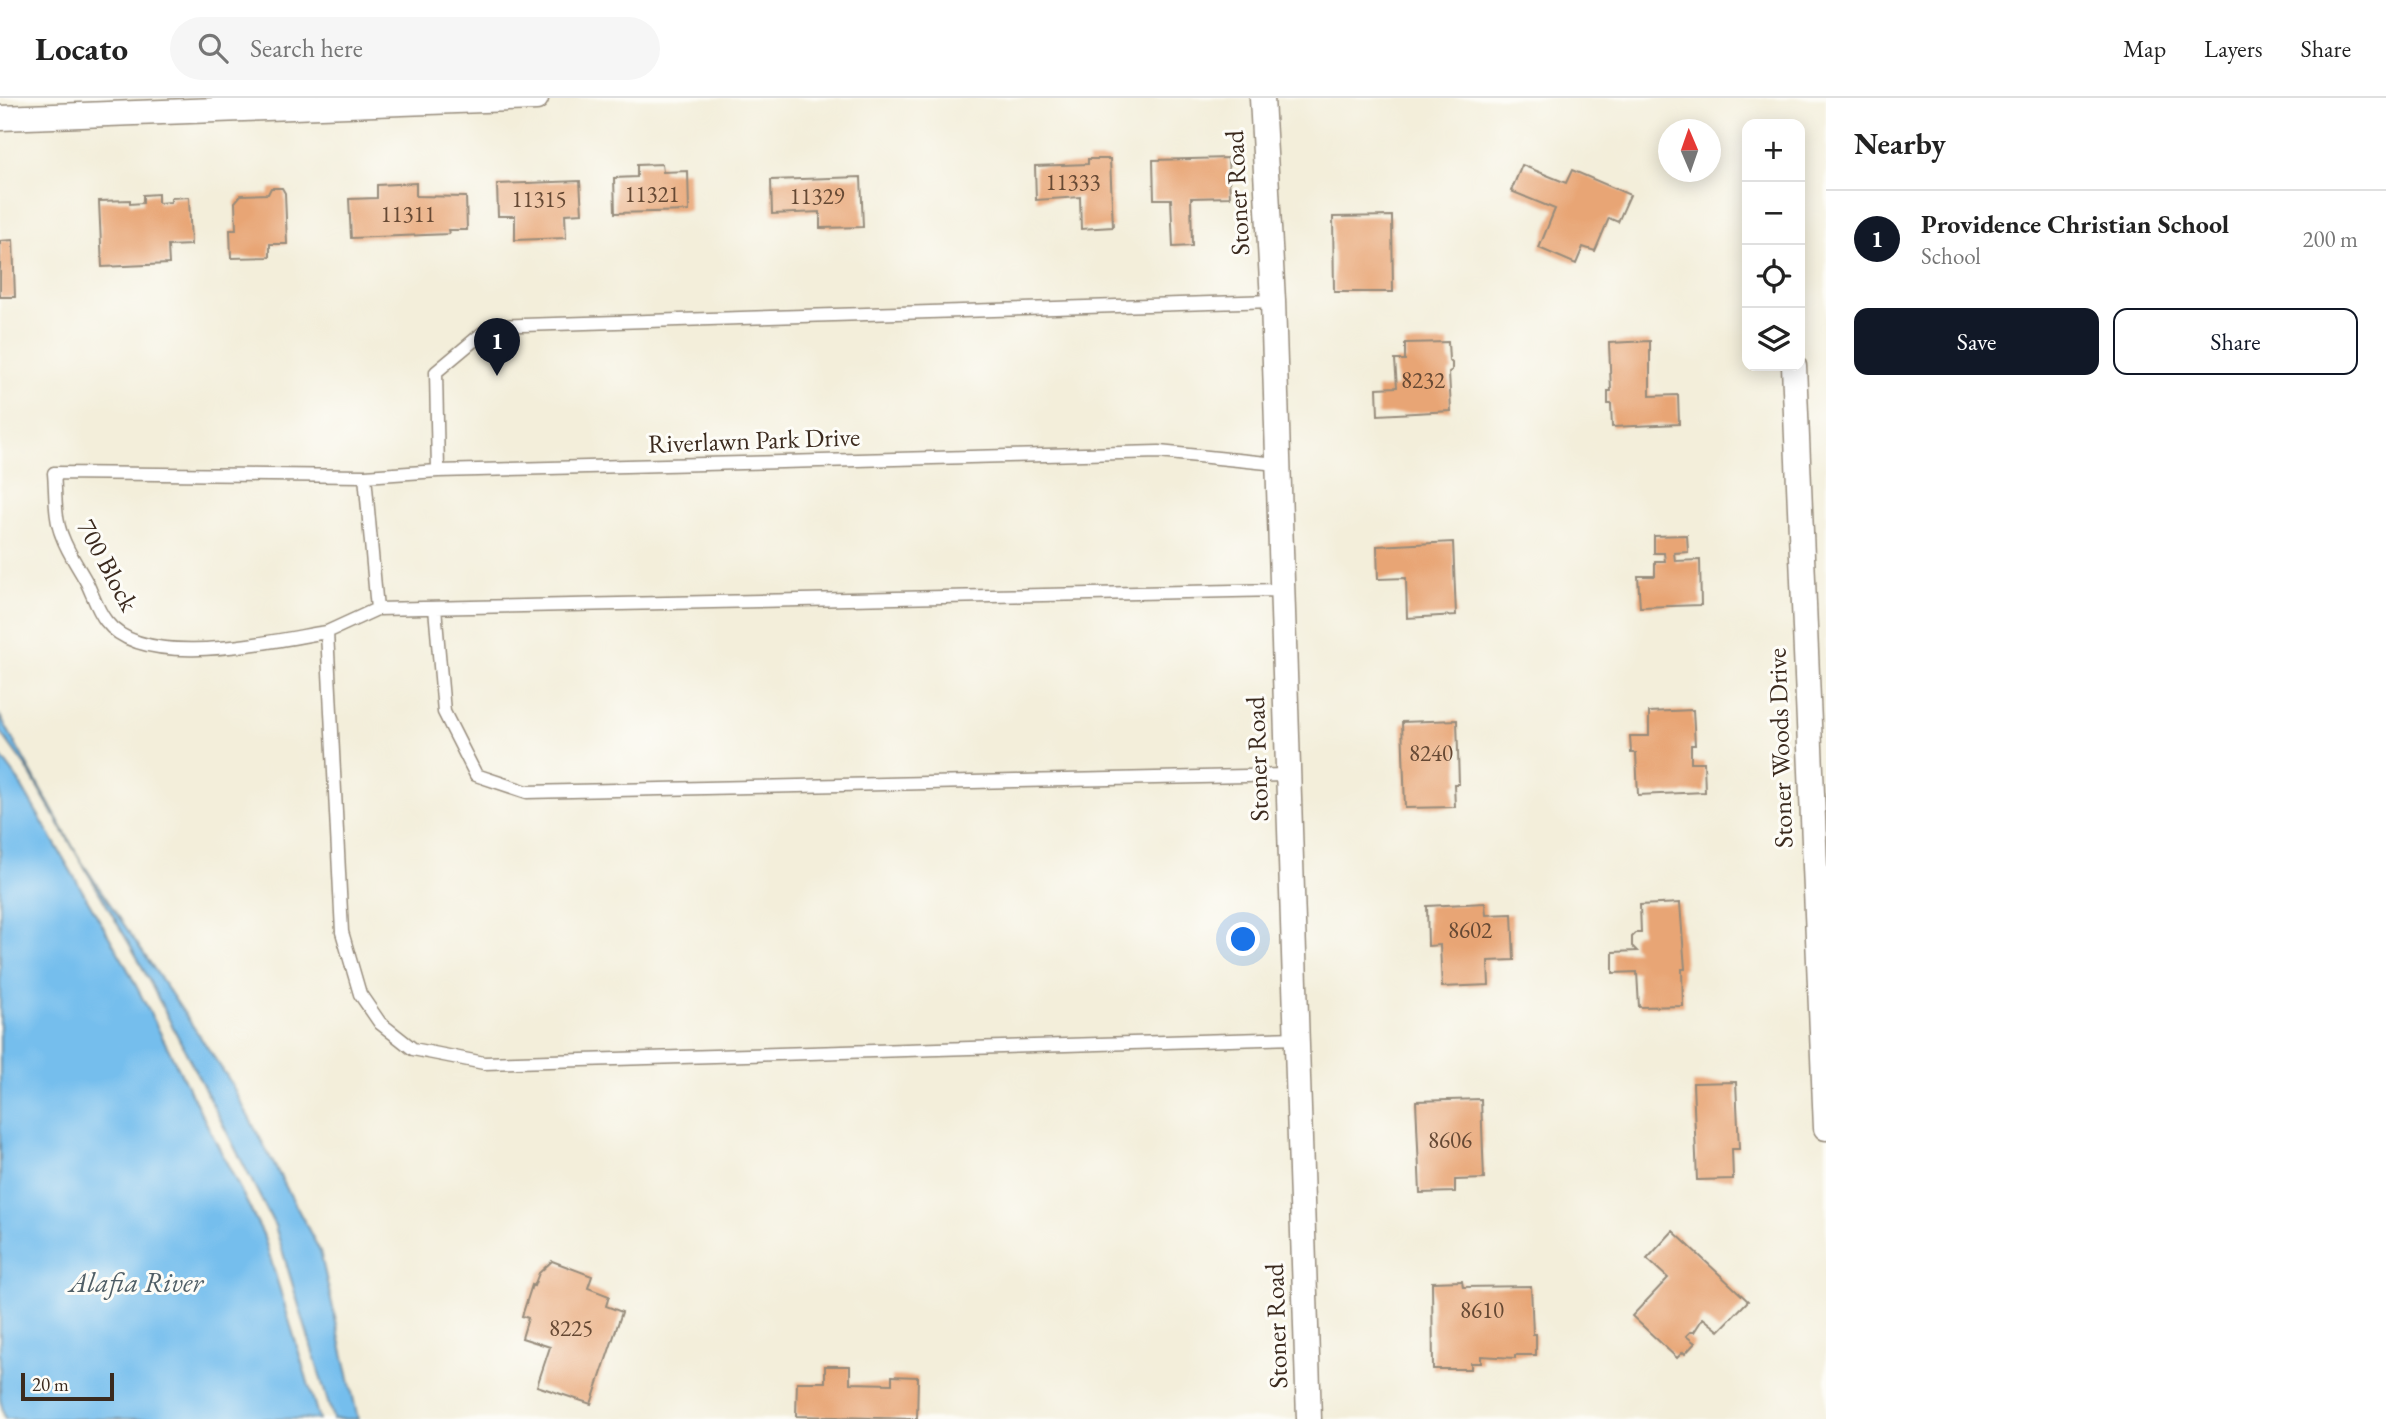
<!DOCTYPE html>
<html lang="en">
<head>
<meta charset="utf-8">
<style>
	:root { --surface:#fff; --page:#f6f6f6; --text:#222; --muted:#767676; --line:#e0e0e0; --accent:#111827 }
	body { margin:0; font-family:"EB Garamond",serif; background:var(--page); color:var(--text) }
	.controls { position:absolute; right:21px; top:21px; display:grid; overflow:hidden; border-radius:14px; box-shadow:0 4px 18px #0003 }
	.controls button { width:63px; height:63px; display:grid; place-items:center; padding:0; border:0; border-bottom:2px solid var(--line); background:var(--surface); color:var(--text); font:35px sans-serif }
	.compass { position:absolute; left:1658px; top:21px; width:63px; height:63px; border-radius:50%; background:var(--surface); box-shadow:0 4px 18px #0003; rotate:358deg }
	.scale { position:absolute; left:21px; bottom:18px; width:93px; box-sizing:border-box; padding-left:7px; border:4px solid #3b2a1e; border-top:0; font-size:19px; line-height:24px; white-space:nowrap; color:#3b2a1e; -webkit-text-stroke:5px #fdfcf7; paint-order:stroke }
	.you { position:absolute; left:1244px; top:842px; width:24px; height:24px; margin:-18px; border:5px solid #fff; border-radius:50%; background:#1a73e8; box-shadow:0 0 0 10px #1a73e833 }
	.badge { display:grid; place-items:center; width:46px; height:46px; border-radius:50%; background:var(--accent); color:#fff; font-size:23px; font-weight:700 }
	.pin { position:absolute; translate:-50% -58px; filter:drop-shadow(0 2px 4px #0008) }
	.pin::after { content:''; position:absolute; top:37px; width:24px; height:21px; background:inherit; clip-path:polygon(0 0,100% 0,50% 100%) }
	.list { margin:0; padding:0; list-style:none }
	h2 { display:flex; justify-content:space-between; align-items:center; height:91px; margin:0; padding:0 28px; font-size:30px }
	h2 small { font-size:23px; font-weight:400; color:var(--muted) }
	.list li { display:grid; grid-template-columns:46px 1fr auto; gap:21px; align-items:center; box-sizing:border-box; height:98px; padding:0 28px; border-top:2px solid var(--line) }
	.list b { display:block; font-size:26px; white-space:nowrap }
	.list p { margin:0; font-size:23px; white-space:nowrap; color:var(--muted) }
	.list em { font-size:23px; font-style:normal; color:var(--muted) }
	.actions { display:flex; gap:14px; padding:21px 28px }
	.actions a { flex:1; padding:16px 0; border:2px solid var(--accent); border-radius:14px; text-align:center; font-size:24px; color:var(--accent) }
	.actions .main { background:var(--accent); color:#fff }
	.icon { flex:none; width:38px; height:38px; fill:none; stroke:currentColor; stroke-width:2; stroke-linecap:round; stroke-linejoin:round }
	.map { position:relative; flex:none; width:1826px; height:1321px; overflow:hidden }
	header { display:flex; align-items:center; gap:42px; box-sizing:border-box; height:98px; padding:0 35px; background:var(--surface); border-bottom:2px solid var(--line) }
	header strong { font-size:33px }
	nav { display:flex; gap:38px; margin-inline-start:auto; font-size:24px }
	.search { width:490px; height:63px; background:var(--page); display:flex; align-items:center; gap:18px; box-sizing:border-box; padding:0 24px; border-radius:38px; color:var(--muted); font-size:26px }
	main { display:flex }
	aside { flex:1; background:var(--surface) }
	.map>svg:first-child { display:block }
	.water { fill:#74beed; stroke:#587486; stroke-width:2 }
	.building { fill:#e8a575 }
	.lines { fill:none; stroke-linecap:round; stroke-linejoin:round }
	.lane-casing { stroke:#978c7c; stroke-width:15 }
	.street-casing { stroke:#978c7c; stroke-width:27 }
	.lane { stroke:#fff; stroke-width:12 }
	.street { stroke:#fff; stroke-width:24 }
	.labels { text-anchor:middle; dominant-baseline:central; stroke-width:6; stroke-linejoin:round; paint-order:stroke }
	.number-label { font-size:23px; fill:#664934 }
	.street-label { font-size:26px; fill:#3b2a1e; stroke:#fdfcf7 }
	.water-label { font-size:28px; font-style:italic; fill:#4f5e66; stroke:#fdfcf7 }
</style>
</head>
<body>
<header>
<strong>Locato</strong>
<div class="search"><svg class="icon" aria-label="search" viewBox="0 0 24 24"><circle cx="10" cy="10" r="6"/><path d="M15 15l6 6"/></svg>Search here</div>
<nav><a>Map</a><a>Layers</a><a>Share</a></nav>
</header>
<main>
<div class="map">
<svg width="1826" height="1321" viewBox="0 0 1826 1321">
	<rect width="100%" height="100%" fill="#fdfcf7"/>
	<filter id="ink" filterUnits="userSpaceOnUse"><feTurbulence type="fractalNoise" baseFrequency=".0143" numOctaves="2"/><feDisplacementMap in="SourceGraphic" scale="14" xChannelSelector="R" yChannelSelector="G"/><feConvolveMatrix kernelMatrix="1 2 1 2 8 2 1 2 1" color-interpolation-filters="sRGB"/></filter>
	<filter id="wash" filterUnits="userSpaceOnUse"><feTurbulence type="fractalNoise" baseFrequency=".00686" numOctaves="4" result="noise"/><feDisplacementMap in="SourceGraphic" scale="28" xChannelSelector="R" yChannelSelector="G"/><feGaussianBlur stdDeviation="1.57" result="paint"/><feColorMatrix in="noise" values="0 0 0 0 0 0 0 0 0 0 0 0 0 0 0 0 0 1.4 0 .05"/><feComposite in="paint" operator="in"/></filter>
	<g filter="url(#wash)">
		<rect width="100%" height="100%" fill="#f3eeda"/>
		<!-- water -->
		<path class="water" d="M 0,618 L 79,760 L 228,980 L 320,1153 L 358,1321 L 333,1321 L 275,1128 L 137,859 L 26,669 L 0,633 Z
			M 0,657 L 15,677 L 125,866 L 263,1136 L 319,1321 L 5,1321 L 0,1301 Z"/>
		<g id="blocks">
			<!-- building -->
			<path class="building" d="M 1228,60 L 1230,99 L 1191,100 L 1192,148 L 1173,149 L 1171,101 L 1154,101 L 1153,62 Z
				M 1088,61 L 1110,61 L 1113,129 L 1081,131 L 1080,99 L 1036,102 L 1035,68 L 1088,66 Z
				M 662,66 L 663,74 L 688,73 L 689,113 L 615,115 L 614,80 L 637,79 L 637,67 Z
				M 1522,67 L 1566,85 L 1572,72 L 1630,97 L 1618,124 L 1609,120 L 1595,153 L 1583,149 L 1576,166 L 1539,150 L 1555,111 L 1511,93 Z
				M 861,79 L 863,129 L 820,130 L 820,114 L 772,116 L 771,82 Z
				M 580,83 L 582,115 L 565,116 L 566,140 L 515,142 L 515,118 L 498,118 L 497,86 Z
				M 416,85 L 416,98 L 466,99 L 467,132 L 448,132 L 449,136 L 351,140 L 349,101 L 377,100 L 377,87 Z
				M 271,90 L 282,90 L 285,95 L 287,146 L 270,146 L 270,159 L 231,160 L 230,132 L 236,132 L 235,104 L 241,97 L 268,96 Z
				M 158,96 L 158,105 L 171,104 L 171,100 L 189,99 L 191,147 L 168,148 L 169,166 L 102,169 L 99,103 L 130,102 L 130,106 L 143,105 L 143,97 Z
				M 1392,118 L 1393,194 L 1334,194 L 1333,119 Z
				M 13,142 L 15,199 L 0,199 L 0,143 Z
				M 1650,243 L 1650,298 L 1678,297 L 1679,326 L 1612,329 L 1611,306 L 1608,306 L 1608,293 L 1611,293 L 1609,245 Z
				M 1448,244 L 1449,262 L 1452,265 L 1452,272 L 1449,274 L 1451,313 L 1378,317 L 1377,290 L 1397,289 L 1395,262 L 1405,262 L 1405,245 Z
				M 1687,437 L 1688,454 L 1674,455 L 1675,463 L 1700,462 L 1701,507 L 1640,509 L 1638,478 L 1655,478 L 1655,463 L 1665,463 L 1664,455 L 1654,455 L 1654,438 Z
				M 1453,444 L 1456,517 L 1407,520 L 1406,480 L 1378,481 L 1377,448 Z
				M 1693,612 L 1695,647 L 1691,647 L 1691,664 L 1704,664 L 1705,694 L 1638,697 L 1636,655 L 1631,655 L 1630,638 L 1649,638 L 1649,614 Z
				M 1457,622 L 1459,686 L 1454,686 L 1455,709 L 1405,710 L 1402,624 Z
				M 1485,805 L 1486,817 L 1512,816 L 1514,862 L 1488,863 L 1489,887 L 1442,889 L 1440,847 L 1428,848 L 1427,808 Z
				M 1680,805 L 1685,871 L 1682,871 L 1683,908 L 1639,909 L 1637,874 L 1613,875 L 1613,854 L 1637,853 L 1632,848 L 1632,839 L 1636,835 L 1641,835 L 1640,807 Z
				M 1736,984 L 1739,1051 L 1732,1051 L 1733,1081 L 1697,1082 L 1693,985 Z
				M 1481,1001 L 1484,1081 L 1455,1082 L 1455,1094 L 1420,1095 L 1416,1003 Z
				M 1673,1133 L 1748,1203 L 1719,1233 L 1703,1220 L 1694,1234 L 1690,1234 L 1686,1238 L 1695,1245 L 1685,1256 L 1683,1254 L 1677,1260 L 1632,1218 L 1668,1180 L 1647,1161 Z
				M 552,1163 L 592,1178 L 588,1190 L 609,1198 L 606,1208 L 622,1214 L 591,1306 L 537,1288 L 550,1249 L 522,1240 L 528,1220 L 522,1218 L 532,1187 L 534,1188 L 539,1175 Z
				M 1462,1183 L 1463,1189 L 1531,1188 L 1533,1236 L 1536,1236 L 1536,1257 L 1515,1257 L 1515,1260 L 1481,1258 L 1481,1265 L 1471,1265 L 1471,1271 L 1433,1271 L 1432,1184 Z
				M 825,1268 L 850,1268 L 850,1285 L 892,1286 L 892,1278 L 918,1279 L 917,1321 L 796,1318 L 797,1284 L 825,1284 Z"/>
		</g>
	</g>
	<g filter="url(#ink)">
		<use href="#blocks" fill-opacity="0" stroke="#978c7c" stroke-width="2"/>
		<g class="lines">
			<!-- lane casing -->
			<g class="lane-casing">
				<path id="lane" d="M 438,373 L 436,274 L 491,228 L 1273,203
					M 365,378 L 377,511
					M 1280,492 L 377,511 L 327,534 L 342,834 L 360,896 L 380,925 L 413,951 L 484,965 L 1296,940
					M 435,510 L 444,614 L 476,677 L 527,694 L 1287,677
					M 327,534 C 274,542 144,574 106,523 C 98,513 93,498 87,485 C 79,470 68,455 62,438 C 54,419 56,396 54,375 L 365,378 L 438,373 L 1159,354 L 1277,366"/>
			</g>
			<!-- street casing -->
			<g class="street-casing">
				<path id="street" d="M 1262,0 L 1273,203 L 1309,1321
					M 0,20 L 536,0
					M 1794,268 L 1826,1030"/>
			</g>
			<!-- lane -->
			<use href="#lane" class="lane"/>
			<!-- street -->
			<use href="#street" class="street"/>
		</g>
	</g>
	<g class="labels">
		<!-- number labels -->
		<g class="number-label">
			<text x="1073" y="84">11333</text>
			<text x="652" y="96">11321</text>
			<text x="817" y="98">11329</text>
			<text x="539" y="101">11315</text>
			<text x="408" y="116">11311</text>
			<text x="1423" y="282">8232</text>
			<text x="1431" y="655">8240</text>
			<text x="1470" y="832">8602</text>
			<text x="1450" y="1042">8606</text>
			<text x="1482" y="1212">8610</text>
			<text x="571" y="1230">8225</text>
		</g>
		<!-- street labels -->
		<g class="street-label">
			<text transform="translate(1237 95) rotate(-93)">Stoner Road</text>
			<text transform="translate(754 342) rotate(-2)">Riverlawn Park Drive</text>
			<text transform="translate(108 467) rotate(62)">700 Block</text>
			<text transform="translate(1780 650) rotate(-92)">Stoner Woods Drive</text>
			<text transform="translate(1257 661) rotate(-92)">Stoner Road</text>
			<text transform="translate(1276 1228) rotate(-92)">Stoner Road</text>
		</g>
		<!-- water labels -->
		<g class="water-label">
			<text x="136" y="1184">Alafia River</text>
		</g>
	</g>
</svg>
<div class="controls">
<button>+</button>
<button>−</button>
<button><svg class="icon" aria-label="locate" viewBox="0 0 24 24"><circle cx="12" cy="12" r="6"/><path d="M12 2v4M12 18v4M2 12h4M18 12h4"/></svg></button>
<button><svg class="icon" aria-label="layers" viewBox="0 0 24 24"><path d="M12 4l9 5-9 5-9-5zM3 14l9 5 9-5"/></svg></button>
</div>
<svg class="compass" viewBox="-18 -18 36 36"><path d="M0-13l5 13h-10z" fill="#e53935"/><path d="M0 13l5-13h-10z" fill="#767676"/></svg>
<div class="scale">20 m</div>
<div class="you"></div>
<div class="pin badge" style="left:497px;top:278px">1</div>
</div>
<aside>
<h2>Nearby<small></small></h2>
<ul class="list">
<li><span class="badge">1</span><div><b>Providence Christian School</b><p>School</p></div><em>200 m</em></li>
</ul>
<div class="actions"><a class="main">Save</a><a>Share</a></div>
</aside>
</main>
</body>
</html>
